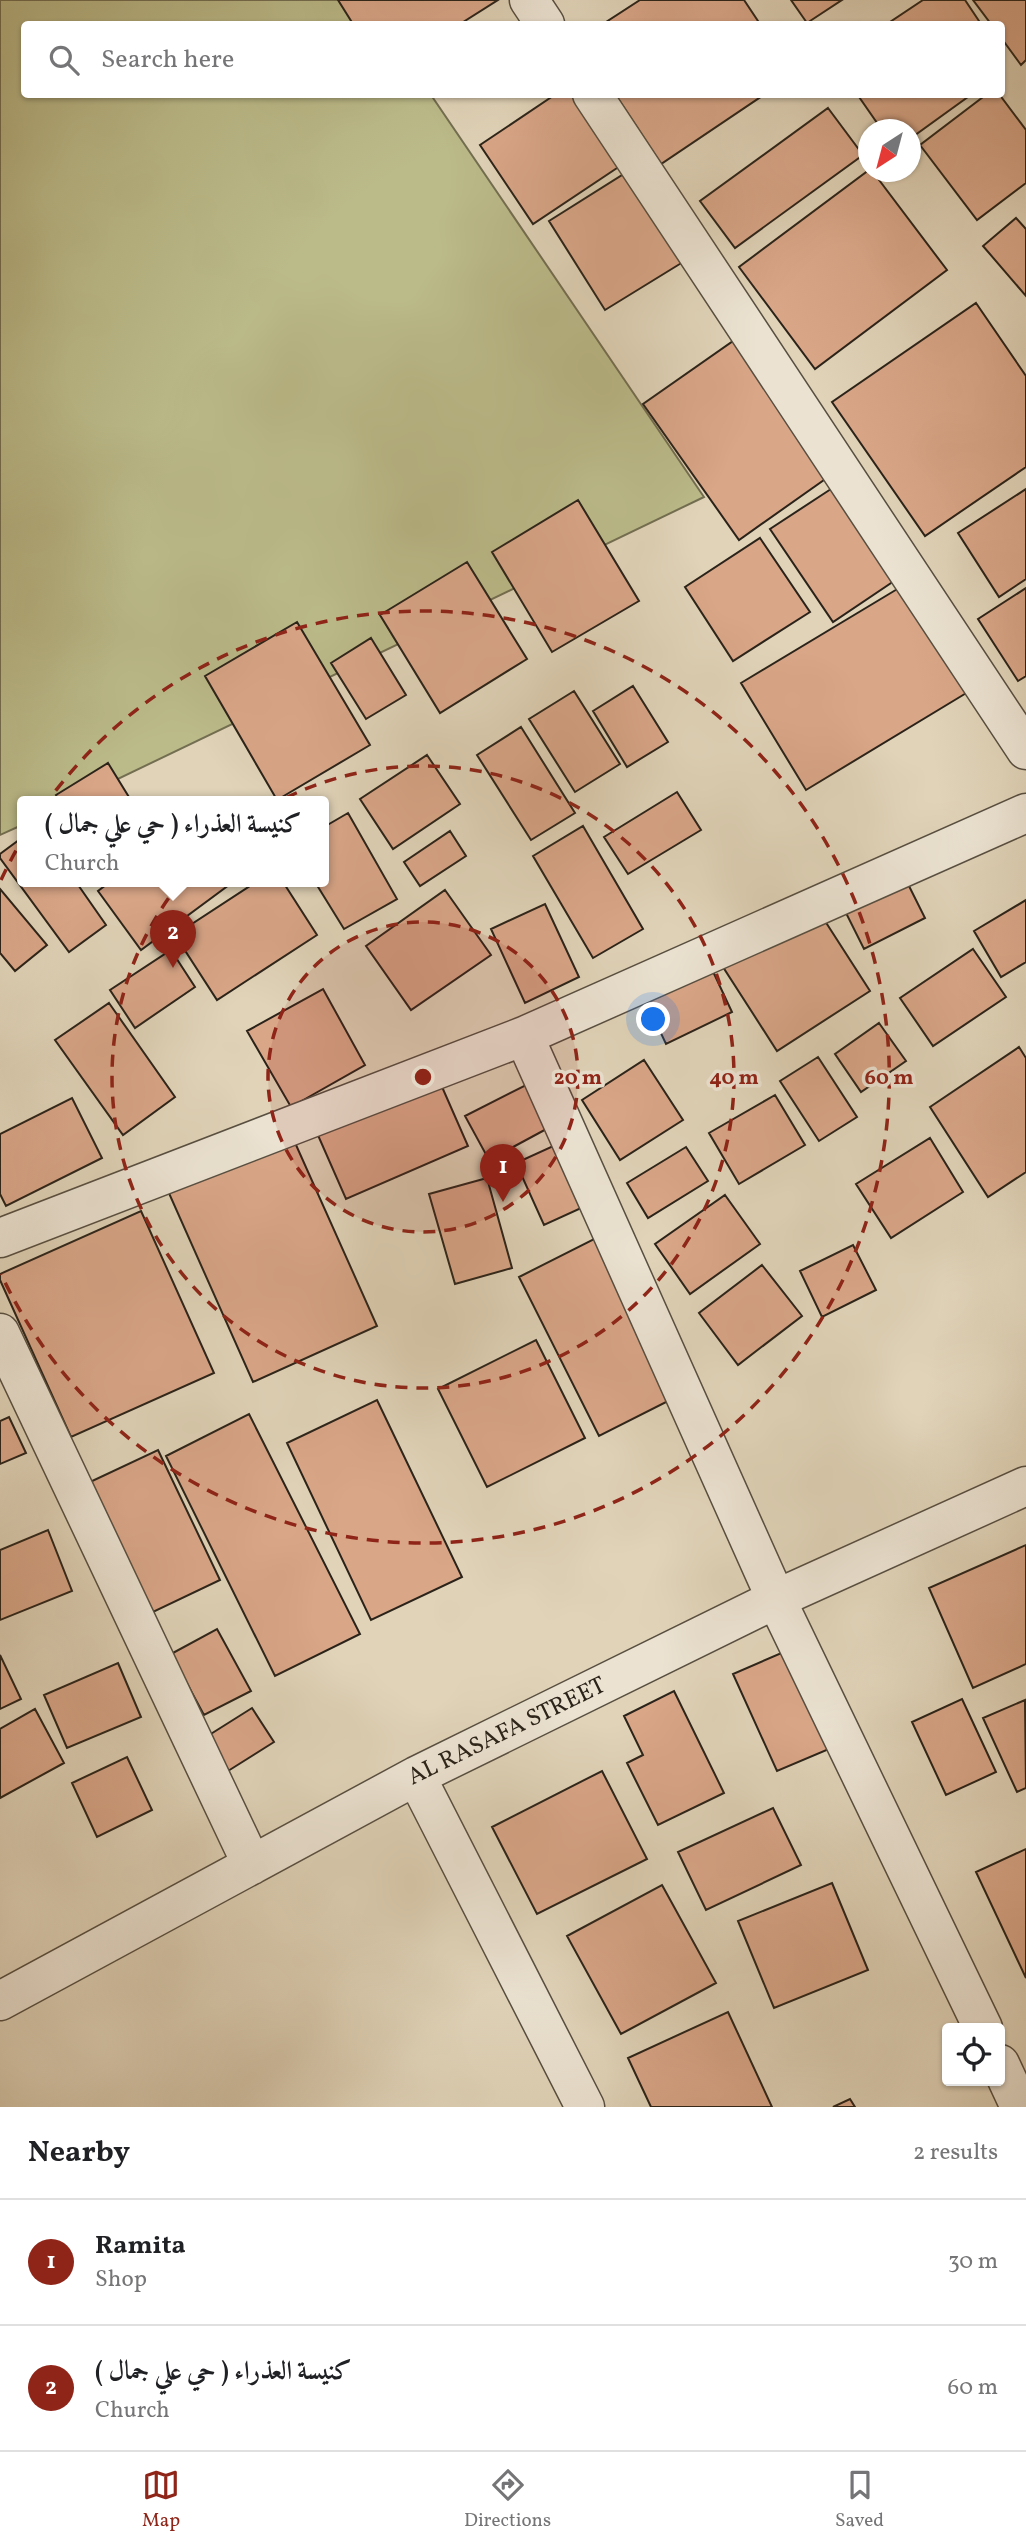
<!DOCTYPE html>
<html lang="en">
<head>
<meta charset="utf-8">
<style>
	:root { --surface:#fff; --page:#f6f6f6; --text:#202124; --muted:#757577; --line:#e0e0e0; --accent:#8f2418 }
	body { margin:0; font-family:Vollkorn,Amiri,serif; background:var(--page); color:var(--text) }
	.controls { position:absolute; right:21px; bottom:21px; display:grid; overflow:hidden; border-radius:7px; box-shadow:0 2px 5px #0004 }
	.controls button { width:63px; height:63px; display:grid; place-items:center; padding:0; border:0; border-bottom:2px solid var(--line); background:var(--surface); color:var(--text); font:35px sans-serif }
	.compass { position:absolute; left:858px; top:119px; width:63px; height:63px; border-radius:50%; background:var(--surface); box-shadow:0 2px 5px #0004; rotate:216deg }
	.you { position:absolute; left:654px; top:1020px; width:24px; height:24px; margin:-18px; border:5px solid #fff; border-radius:50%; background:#1a73e8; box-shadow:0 0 0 10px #1a73e833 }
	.badge { display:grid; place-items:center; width:46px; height:46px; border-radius:50%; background:var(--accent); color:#fff; font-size:23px; font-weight:700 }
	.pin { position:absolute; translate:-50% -58px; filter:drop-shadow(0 2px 4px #0008) }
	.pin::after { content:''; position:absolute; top:37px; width:24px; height:21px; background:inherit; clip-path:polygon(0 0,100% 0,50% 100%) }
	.popup { position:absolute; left:17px; top:796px; width:312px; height:91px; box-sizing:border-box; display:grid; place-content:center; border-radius:7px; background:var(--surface); filter:drop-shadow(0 2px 5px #0005); font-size:23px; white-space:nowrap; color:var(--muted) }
	.popup b { font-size:26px; color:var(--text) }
	.popup::after { content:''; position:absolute; left:50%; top:100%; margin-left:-14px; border:14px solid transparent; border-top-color:var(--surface) }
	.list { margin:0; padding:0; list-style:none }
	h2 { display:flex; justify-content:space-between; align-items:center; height:91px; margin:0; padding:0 28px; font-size:30px }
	h2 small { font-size:23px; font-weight:400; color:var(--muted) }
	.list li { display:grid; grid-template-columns:46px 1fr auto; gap:21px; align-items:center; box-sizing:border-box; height:126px; padding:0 28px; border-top:2px solid var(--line) }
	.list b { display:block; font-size:26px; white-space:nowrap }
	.list p { margin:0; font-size:23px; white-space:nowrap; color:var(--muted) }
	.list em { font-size:23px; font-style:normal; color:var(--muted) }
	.icon { flex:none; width:38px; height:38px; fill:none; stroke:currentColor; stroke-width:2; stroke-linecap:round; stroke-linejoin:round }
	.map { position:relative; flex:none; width:1026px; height:2107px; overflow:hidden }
	.search { position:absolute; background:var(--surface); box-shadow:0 2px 5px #0004; left:21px; right:21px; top:21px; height:77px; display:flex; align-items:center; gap:18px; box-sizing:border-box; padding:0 24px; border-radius:7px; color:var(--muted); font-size:26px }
	.sheet { height:343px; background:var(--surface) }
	nav { display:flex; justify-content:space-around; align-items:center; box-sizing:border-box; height:98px; border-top:2px solid var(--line); background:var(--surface); font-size:19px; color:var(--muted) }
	nav a { display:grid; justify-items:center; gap:4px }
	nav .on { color:var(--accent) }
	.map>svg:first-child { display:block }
	.green { fill:#bbba89; stroke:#736e51; stroke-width:2 }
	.building { fill:#d9a688; stroke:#2b2319; stroke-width:2 }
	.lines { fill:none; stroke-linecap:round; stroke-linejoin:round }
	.minor-casing { stroke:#584f41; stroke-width:41 }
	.minor { stroke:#ebe2d1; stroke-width:38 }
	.ring { fill:none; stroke:#8f2418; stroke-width:3.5; stroke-dasharray:12 9 }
	.labels { text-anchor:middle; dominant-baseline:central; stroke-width:7; stroke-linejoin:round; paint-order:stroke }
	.street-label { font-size:24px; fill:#2b2319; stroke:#ebe2d1 }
	.centre { fill:#8f2418; stroke:#ebe2d1; stroke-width:3.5 }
	.ring-label { font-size:21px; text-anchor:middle; font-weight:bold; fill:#8f2418; stroke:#ebe2d1; stroke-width:7; stroke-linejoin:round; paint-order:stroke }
</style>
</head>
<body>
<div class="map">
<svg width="1026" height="2107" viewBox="0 0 1026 2107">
	<rect width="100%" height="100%" fill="#e0d3b8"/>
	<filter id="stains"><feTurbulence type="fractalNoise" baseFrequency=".00286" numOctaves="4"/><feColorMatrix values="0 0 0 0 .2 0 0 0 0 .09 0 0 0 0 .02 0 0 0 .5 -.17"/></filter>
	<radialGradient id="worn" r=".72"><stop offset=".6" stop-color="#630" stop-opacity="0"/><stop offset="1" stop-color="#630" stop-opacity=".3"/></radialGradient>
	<!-- green -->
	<path class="green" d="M 0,0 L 367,0 L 384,24 L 24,24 L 24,94 L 431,95 L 704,497 L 70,802 L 23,802 L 22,825 L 0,835 Z"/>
	<!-- building -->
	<path class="building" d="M 338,0 L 498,0 L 460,24 L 353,24 Z
		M 640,0 L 744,0 L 760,24 L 603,24 Z
		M 791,0 L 842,0 L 807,23 Z
		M 923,0 L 965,0 L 981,24 L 887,24 Z
		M 973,0 L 1026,0 L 1026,60 L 1021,65 L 1002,39 L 1002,24 L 991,24 Z
		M 556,94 L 581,94 L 626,162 L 533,224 L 480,145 Z
		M 615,94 L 765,94 L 661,164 Z
		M 857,94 L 972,94 L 911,138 L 911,130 L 882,130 Z
		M 987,94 L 999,94 L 1026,130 L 1026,183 L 977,220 L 920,145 Z
		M 828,108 L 863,155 L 735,248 L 700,201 Z
		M 869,170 L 873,172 L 947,270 L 815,369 L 739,267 Z
		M 627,172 L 683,262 L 605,310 L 549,221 Z
		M 1016,218 L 1026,229 L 1026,296 L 983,246 Z
		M 976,303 L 1026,376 L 1026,467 L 925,536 L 832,402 Z
		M 736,339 L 831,475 L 739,540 L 643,404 Z
		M 834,487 L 897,579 L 833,622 L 770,529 Z
		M 1026,489 L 1026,579 L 999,597 L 958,533 Z
		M 578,500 L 639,601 L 552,652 L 492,552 Z
		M 760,538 L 810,612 L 733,661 L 685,587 Z
		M 467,562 L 527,659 L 440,713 L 380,615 Z
		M 904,585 L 968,692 L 806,790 L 741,683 Z
		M 1026,588 L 1026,676 L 1018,681 L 978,619 Z
		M 297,622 L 370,745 L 277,800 L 205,676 Z
		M 371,638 L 406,695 L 366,719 L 331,663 Z
		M 633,686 L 668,742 L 627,767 L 593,711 Z
		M 574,691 L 620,764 L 575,792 L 529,719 Z
		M 521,727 L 575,813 L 531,840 L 477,755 Z
		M 427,755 L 460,804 L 393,849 L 360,799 Z
		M 108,763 L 132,802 L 60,802 L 56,795 Z
		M 677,792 L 701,830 L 628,874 L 604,837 Z
		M 348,813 L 397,899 L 344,929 L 315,882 L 324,882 L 324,827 Z
		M 583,826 L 643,929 L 593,958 L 533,856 Z
		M 450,831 L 466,856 L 420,886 L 404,862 Z
		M 23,837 L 23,882 L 76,882 L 106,925 L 69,952 L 0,858 L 0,854 Z
		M 904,876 L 925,918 L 864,949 L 843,907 Z
		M 110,882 L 233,882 L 141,950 L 98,891 Z
		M 256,882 L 283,882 L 317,935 L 217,1000 L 175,935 Z
		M 0,889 L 47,945 L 15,971 L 0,953 Z
		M 445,890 L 491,955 L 411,1010 L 366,946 Z
		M 1026,900 L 1026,962 L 1001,977 L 974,931 Z
		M 545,904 L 579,977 L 525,1003 L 491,929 Z
		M 816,907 L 870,991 L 777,1051 L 723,967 Z
		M 973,949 L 1006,997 L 933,1046 L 900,998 Z
		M 171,950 L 195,987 L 135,1028 L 110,990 Z
		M 709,963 L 732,1012 L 666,1044 L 643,995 Z
		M 323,989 L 365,1065 L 291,1107 L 247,1031 Z
		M 109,1003 L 175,1097 L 123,1135 L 55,1040 Z
		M 879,1023 L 906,1061 L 861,1092 L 835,1054 Z
		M 1019,1047 L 1026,1058 L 1026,1172 L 988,1197 L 930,1107 Z
		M 818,1057 L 857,1117 L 819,1141 L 780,1081 Z
		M 644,1060 L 683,1120 L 620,1160 L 582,1100 Z
		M 439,1080 L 468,1146 L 346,1199 L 317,1133 Z
		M 530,1083 L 552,1126 L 489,1160 L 465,1116 Z
		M 775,1095 L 805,1145 L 739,1184 L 709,1133 Z
		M 72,1098 L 102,1158 L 6,1206 L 0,1194 L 0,1134 Z
		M 292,1136 L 377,1326 L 253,1382 L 168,1191 Z
		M 930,1138 L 963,1192 L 891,1238 L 856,1184 Z
		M 562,1142 L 590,1204 L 544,1225 L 516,1163 Z
		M 686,1147 L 708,1181 L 648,1218 L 627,1183 Z
		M 487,1178 L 512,1268 L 455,1284 L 429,1194 Z
		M 725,1195 L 760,1244 L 690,1294 L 655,1244 Z
		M 141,1211 L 214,1373 L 71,1437 L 0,1280 L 0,1274 Z
		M 602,1235 L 682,1394 L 599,1436 L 519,1277 Z
		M 853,1245 L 876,1290 L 822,1317 L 800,1271 Z
		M 762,1265 L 802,1316 L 738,1365 L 699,1313 Z
		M 536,1340 L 585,1438 L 487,1487 L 438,1389 Z
		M 377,1400 L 462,1577 L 371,1620 L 287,1443 Z
		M 249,1414 L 360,1634 L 275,1676 L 166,1456 Z
		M 9,1417 L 26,1453 L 0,1464 L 0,1421 Z
		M 158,1450 L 220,1580 L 153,1612 L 90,1482 Z
		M 48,1530 L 72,1591 L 0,1620 L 0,1550 Z
		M 1026,1545 L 1026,1664 L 973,1688 L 929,1588 Z
		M 217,1629 L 251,1691 L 204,1715 L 171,1654 Z
		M 786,1651 L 829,1749 L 777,1771 L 733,1674 Z
		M 0,1655 L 21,1699 L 0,1709 Z
		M 118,1663 L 141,1717 L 67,1748 L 44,1695 Z
		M 674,1691 L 724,1793 L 658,1825 L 627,1763 L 643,1755 L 624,1716 Z
		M 962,1699 L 996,1772 L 946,1795 L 912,1722 Z
		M 1025,1700 L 1026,1788 L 1017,1792 L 983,1718 Z
		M 252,1708 L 274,1742 L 228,1771 L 206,1737 Z
		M 35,1709 L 64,1763 L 0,1798 L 0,1729 Z
		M 127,1757 L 152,1810 L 97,1837 L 72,1783 Z
		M 602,1771 L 647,1859 L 537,1914 L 492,1827 Z
		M 773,1808 L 801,1865 L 706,1910 L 678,1852 Z
		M 1026,1849 L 1026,1978 L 976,1872 Z
		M 832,1883 L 868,1970 L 774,2008 L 738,1921 Z
		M 662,1885 L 716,1983 L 621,2034 L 567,1936 Z
		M 728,2012 L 772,2107 L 651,2107 L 628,2058 Z
		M 850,2099 L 855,2107 L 833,2107 Z"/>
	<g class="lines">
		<!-- minor casing -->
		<g class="minor-casing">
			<path id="minor" d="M 529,0 L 545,24
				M 592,94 L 1026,750
				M 524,1036 L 776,1599 L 983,2028
				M 0,1238 L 524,1036 L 1026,813
				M 0,1333 L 252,1865
				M 416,1776 L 585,2107
				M 0,2001 L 416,1776 L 776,1599 L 1026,1486
				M 1000,2064 L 1020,2107"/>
		</g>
		<!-- minor -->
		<use href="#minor" class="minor"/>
	</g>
	<!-- distance rings -->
	<circle cx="423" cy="1077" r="155" fill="#8f2418" fill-opacity=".12"/>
	<g class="ring">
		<circle cx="423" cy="1077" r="155"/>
		<circle cx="423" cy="1077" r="311"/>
		<path d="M1 880A466 466 0 1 1 1 1274"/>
	</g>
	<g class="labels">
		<!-- street labels -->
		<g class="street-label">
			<text transform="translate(507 1732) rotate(-26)">AL RASAFA STREET</text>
		</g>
	</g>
	<circle cx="423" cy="1077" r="10" class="centre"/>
	<g class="ring-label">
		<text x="578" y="1084">20 m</text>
		<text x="734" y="1084">40 m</text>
		<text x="889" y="1084">60 m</text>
	</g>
	<rect width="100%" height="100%" filter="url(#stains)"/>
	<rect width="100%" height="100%" fill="url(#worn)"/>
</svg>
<div class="controls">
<button><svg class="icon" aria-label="locate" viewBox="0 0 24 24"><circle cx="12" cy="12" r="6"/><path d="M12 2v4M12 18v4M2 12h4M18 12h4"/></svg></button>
</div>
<svg class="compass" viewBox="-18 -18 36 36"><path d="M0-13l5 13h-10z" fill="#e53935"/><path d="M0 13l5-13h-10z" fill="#757577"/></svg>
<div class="you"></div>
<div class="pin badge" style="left:503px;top:1202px">1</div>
<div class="pin badge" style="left:173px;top:968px">2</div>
<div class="popup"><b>كنيسة العذراء ( حي علي جمال )</b>Church</div>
<div class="search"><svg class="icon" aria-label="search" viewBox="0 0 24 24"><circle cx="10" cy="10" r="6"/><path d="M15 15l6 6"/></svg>Search here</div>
</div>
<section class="sheet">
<h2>Nearby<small>2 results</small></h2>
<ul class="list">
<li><span class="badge">1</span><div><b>Ramita</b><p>Shop</p></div><em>30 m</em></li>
<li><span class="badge">2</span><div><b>كنيسة العذراء ( حي علي جمال )</b><p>Church</p></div><em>60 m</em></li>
</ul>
</section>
<nav>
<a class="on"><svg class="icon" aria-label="map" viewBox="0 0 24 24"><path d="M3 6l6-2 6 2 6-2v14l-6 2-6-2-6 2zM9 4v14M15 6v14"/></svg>Map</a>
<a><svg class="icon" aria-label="directions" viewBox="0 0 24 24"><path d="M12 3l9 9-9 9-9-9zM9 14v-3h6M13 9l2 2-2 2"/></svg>Directions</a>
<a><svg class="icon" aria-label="saved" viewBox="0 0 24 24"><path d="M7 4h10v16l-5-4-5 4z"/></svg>Saved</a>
</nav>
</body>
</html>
